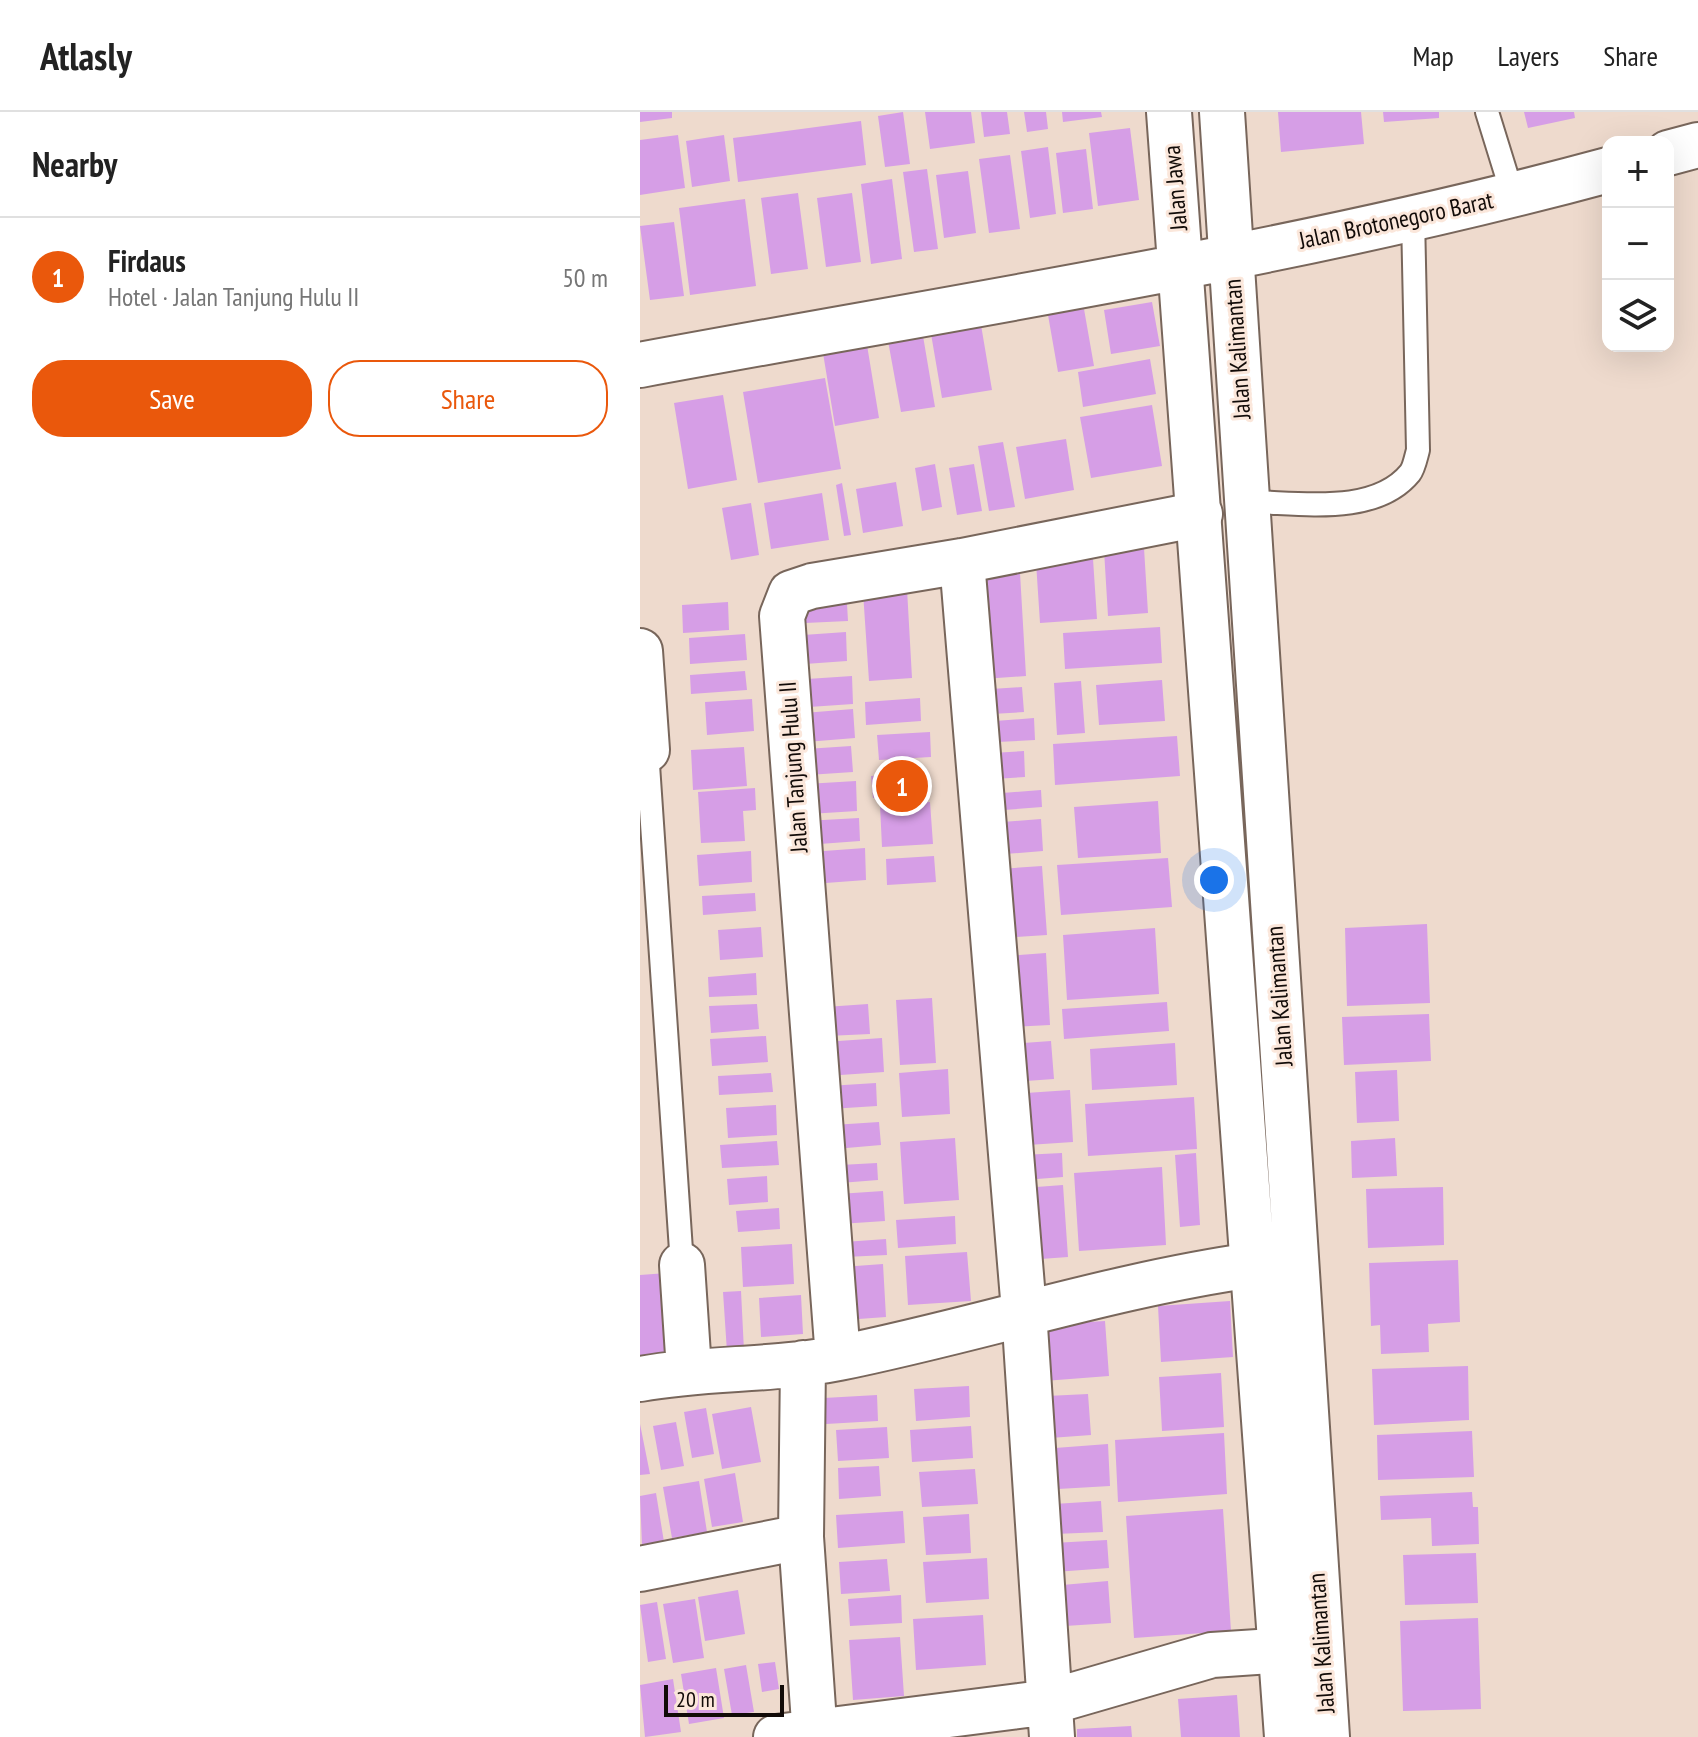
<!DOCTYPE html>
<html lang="en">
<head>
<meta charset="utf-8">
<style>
	:root { --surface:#fff; --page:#f2f2f2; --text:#222; --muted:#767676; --line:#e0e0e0; --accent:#ea580c }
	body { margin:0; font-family:"PT Sans Narrow",sans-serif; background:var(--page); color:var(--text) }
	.controls { position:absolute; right:24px; top:24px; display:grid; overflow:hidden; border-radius:16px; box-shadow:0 8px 32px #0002 }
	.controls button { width:72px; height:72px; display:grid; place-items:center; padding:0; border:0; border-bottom:2px solid var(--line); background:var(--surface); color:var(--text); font:40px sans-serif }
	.scale { position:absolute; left:24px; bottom:20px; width:120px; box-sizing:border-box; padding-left:8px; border:4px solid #120b08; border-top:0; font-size:22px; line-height:28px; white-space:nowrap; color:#120b08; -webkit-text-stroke:6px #fbe7db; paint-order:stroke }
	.you { position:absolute; left:574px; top:768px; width:28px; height:28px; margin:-20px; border:6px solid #fff; border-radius:50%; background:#1a73e8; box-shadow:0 0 0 12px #1a73e833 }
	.badge { display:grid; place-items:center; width:52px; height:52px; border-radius:50%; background:var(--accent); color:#fff; font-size:26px; font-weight:700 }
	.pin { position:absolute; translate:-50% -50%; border:4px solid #fff; box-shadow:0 2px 8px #0006 }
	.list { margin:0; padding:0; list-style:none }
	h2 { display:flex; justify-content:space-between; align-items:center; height:104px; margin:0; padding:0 32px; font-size:34px }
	h2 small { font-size:26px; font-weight:400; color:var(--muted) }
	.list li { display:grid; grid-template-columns:52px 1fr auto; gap:24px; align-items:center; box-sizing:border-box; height:120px; padding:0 32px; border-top:2px solid var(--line) }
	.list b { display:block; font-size:30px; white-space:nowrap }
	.list p { margin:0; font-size:26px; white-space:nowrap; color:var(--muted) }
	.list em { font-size:26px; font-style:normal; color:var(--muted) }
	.actions { display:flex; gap:16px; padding:24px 32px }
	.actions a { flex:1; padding:18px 0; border:2px solid var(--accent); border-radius:32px; text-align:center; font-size:28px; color:var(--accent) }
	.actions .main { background:var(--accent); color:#fff }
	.icon { flex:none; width:44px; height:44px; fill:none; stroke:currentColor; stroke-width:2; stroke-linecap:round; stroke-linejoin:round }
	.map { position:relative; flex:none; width:1058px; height:1625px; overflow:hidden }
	header { display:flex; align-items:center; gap:48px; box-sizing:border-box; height:112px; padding:0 40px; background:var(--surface); border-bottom:2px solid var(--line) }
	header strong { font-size:38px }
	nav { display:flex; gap:44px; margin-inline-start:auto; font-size:28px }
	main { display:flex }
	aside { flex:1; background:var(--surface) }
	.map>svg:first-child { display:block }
	.building { fill:#d69ee6 }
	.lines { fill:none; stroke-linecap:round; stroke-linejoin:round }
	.lane-casing { stroke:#78665b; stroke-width:26 }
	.street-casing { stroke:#78665b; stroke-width:48 }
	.secondary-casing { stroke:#78665b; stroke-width:48 }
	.lane { stroke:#fff; stroke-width:22 }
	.street { stroke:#fff; stroke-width:44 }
	.secondary { stroke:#fff; stroke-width:44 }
	.labels { text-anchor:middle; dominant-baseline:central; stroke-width:6; stroke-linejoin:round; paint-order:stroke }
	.street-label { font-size:24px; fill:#120b08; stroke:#fbe7db }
</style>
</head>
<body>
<header>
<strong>Atlasly</strong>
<nav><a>Map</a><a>Layers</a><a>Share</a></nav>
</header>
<main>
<aside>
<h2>Nearby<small></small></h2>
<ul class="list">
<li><span class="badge">1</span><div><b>Firdaus</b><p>Hotel · Jalan Tanjung Hulu II</p></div><em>50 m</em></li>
</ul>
<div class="actions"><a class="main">Save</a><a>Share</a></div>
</aside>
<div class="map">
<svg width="1058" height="1625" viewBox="0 0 1058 1625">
	<rect width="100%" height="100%" fill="#eedacd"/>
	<!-- building -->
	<path class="building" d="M 0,0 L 32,0 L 32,6 L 0,10 Z
		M 263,0 L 270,52 L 245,55 L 238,4 Z
		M 285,0 L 331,0 L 335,31 L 290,37 Z
		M 341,0 L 367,0 L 370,22 L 344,25 Z
		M 384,0 L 406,0 L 408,17 L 387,20 Z
		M 422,0 L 461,0 L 462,5 L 423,10 Z
		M 638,0 L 721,0 L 724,32 L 641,40 Z
		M 743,0 L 799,0 L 799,6 L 744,10 Z
		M 884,0 L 934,0 L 935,6 L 888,16 Z
		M 221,9 L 226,53 L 98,70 L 93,26 Z
		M 490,16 L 499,88 L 458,94 L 449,21 Z
		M 38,23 L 45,76 L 0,83 L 0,28 Z
		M 84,23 L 90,69 L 52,75 L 46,29 Z
		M 408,35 L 416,102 L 390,106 L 381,39 Z
		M 446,37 L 453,97 L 423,101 L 416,41 Z
		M 370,43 L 380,117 L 349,121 L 339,47 Z
		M 287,57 L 298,137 L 274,140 L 263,60 Z
		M 328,59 L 336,121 L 304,126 L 296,63 Z
		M 252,67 L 262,147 L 231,152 L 221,72 Z
		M 158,81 L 168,157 L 131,162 L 121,86 Z
		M 212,81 L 221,150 L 186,155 L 177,86 Z
		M 105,87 L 116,174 L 50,183 L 39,96 Z
		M 34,110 L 44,184 L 10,188 L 0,114 Z
		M 512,190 L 520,234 L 471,242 L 464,198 Z
		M 444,197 L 454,254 L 418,260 L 408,203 Z
		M 340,207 L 352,278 L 302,286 L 290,216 Z
		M 281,212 L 295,295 L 261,300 L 246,218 Z
		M 227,233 L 239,306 L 195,314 L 183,241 Z
		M 510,247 L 516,282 L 443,295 L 438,260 Z
		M 185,266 L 201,357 L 118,371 L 103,280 Z
		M 83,283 L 97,368 L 48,377 L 34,291 Z
		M 512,293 L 522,354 L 451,366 L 440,305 Z
		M 426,327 L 434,378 L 385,387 L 376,335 Z
		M 363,330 L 375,395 L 349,399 L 338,334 Z
		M 295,352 L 302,395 L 282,399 L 275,356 Z
		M 334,352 L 342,399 L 317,403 L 309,356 Z
		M 256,370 L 263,414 L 223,421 L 216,377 Z
		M 202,371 L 211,423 L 204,424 L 196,373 Z
		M 182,381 L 189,428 L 131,437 L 124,391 Z
		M 111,391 L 119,443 L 91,448 L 82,396 Z
		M 504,436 L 508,501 L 468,504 L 464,438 Z
		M 453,447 L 457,507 L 400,511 L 396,450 Z
		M 380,461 L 386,564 L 343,567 L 337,464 Z
		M 206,475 L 208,509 L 165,511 L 163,478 Z
		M 267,477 L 272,566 L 229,569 L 223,480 Z
		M 88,490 L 89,518 L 43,521 L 42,493 Z
		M 520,515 L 522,551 L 425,557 L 423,521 Z
		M 206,520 L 207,549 L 165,552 L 163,523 Z
		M 105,522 L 107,548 L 50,552 L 49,526 Z
		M 105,559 L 107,578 L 51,582 L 50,563 Z
		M 212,564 L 213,592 L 169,595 L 167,567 Z
		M 522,568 L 525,609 L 459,613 L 456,573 Z
		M 441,569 L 445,621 L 417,623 L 414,571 Z
		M 382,575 L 384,600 L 352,602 L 351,577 Z
		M 280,586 L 281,609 L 226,613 L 225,590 Z
		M 112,587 L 114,619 L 67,623 L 65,590 Z
		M 213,597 L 215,626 L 166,630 L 164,601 Z
		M 394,606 L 395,628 L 357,630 L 355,609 Z
		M 290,620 L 291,645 L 239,648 L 237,623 Z
		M 537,624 L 540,664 L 415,673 L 413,632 Z
		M 211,634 L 213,660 L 168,663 L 166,637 Z
		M 104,635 L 107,674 L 53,678 L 51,638 Z
		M 384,639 L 385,665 L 354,667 L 352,641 Z
		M 282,661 L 283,683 L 233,686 L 231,664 Z
		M 216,669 L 217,699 L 169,702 L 166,672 Z
		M 115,676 L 116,698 L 103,699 L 105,729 L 61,731 L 58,680 Z
		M 401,678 L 402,695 L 364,698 L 362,681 Z
		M 518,689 L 521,741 L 438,746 L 434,695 Z
		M 290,690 L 293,732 L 242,735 L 240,693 Z
		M 219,706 L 220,729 L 166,733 L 165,709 Z
		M 401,707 L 403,739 L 365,742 L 363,710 Z
		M 225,736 L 226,768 L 172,772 L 170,740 Z
		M 111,739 L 112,770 L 59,774 L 57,743 Z
		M 294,744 L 296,770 L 247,773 L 246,747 Z
		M 528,746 L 532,795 L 421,803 L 417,753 Z
		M 402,754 L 407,823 L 363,826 L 359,757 Z
		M 115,781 L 116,799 L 63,803 L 62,784 Z
		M 787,812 L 790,891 L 707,894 L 705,816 Z
		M 121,815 L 123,845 L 80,848 L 78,818 Z
		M 515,816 L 519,882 L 427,888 L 423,823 Z
		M 406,841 L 410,913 L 369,915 L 364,844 Z
		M 116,861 L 117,883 L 69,885 L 68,865 Z
		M 292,886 L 296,951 L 260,953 L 256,888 Z
		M 527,890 L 529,919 L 424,927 L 422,897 Z
		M 117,892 L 119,917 L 71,921 L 69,894 Z
		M 228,892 L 230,922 L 187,924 L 185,895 Z
		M 789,902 L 791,949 L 704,953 L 702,905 Z
		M 126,924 L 128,950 L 72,954 L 70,927 Z
		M 242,926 L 244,960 L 186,964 L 184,930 Z
		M 411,929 L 414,967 L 386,969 L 383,931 Z
		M 535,931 L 537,973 L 452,978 L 450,937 Z
		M 308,957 L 310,1002 L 262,1005 L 259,961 Z
		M 757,958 L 759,1009 L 717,1011 L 715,960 Z
		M 131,961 L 133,980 L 79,983 L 78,964 Z
		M 236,971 L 237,994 L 190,997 L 188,974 Z
		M 430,978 L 433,1030 L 388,1033 L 386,981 Z
		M 554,985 L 557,1037 L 448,1044 L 445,992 Z
		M 136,993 L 137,1023 L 88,1026 L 86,996 Z
		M 239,1010 L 241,1033 L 195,1037 L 193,1013 Z
		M 315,1026 L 319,1088 L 264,1092 L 260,1030 Z
		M 755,1026 L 757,1064 L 712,1066 L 711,1029 Z
		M 137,1029 L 139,1053 L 82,1056 L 80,1033 Z
		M 422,1041 L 423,1065 L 384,1068 L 382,1043 Z
		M 556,1041 L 560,1113 L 540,1115 L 535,1043 Z
		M 237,1051 L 238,1068 L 200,1071 L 200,1053 Z
		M 522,1055 L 526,1133 L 439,1139 L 434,1061 Z
		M 127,1064 L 128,1090 L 89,1093 L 87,1067 Z
		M 423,1073 L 428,1145 L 387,1148 L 383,1076 Z
		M 803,1075 L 804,1133 L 728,1136 L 726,1077 Z
		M 243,1079 L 245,1109 L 200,1112 L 198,1082 Z
		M 139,1096 L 140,1117 L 98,1120 L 96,1099 Z
		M 315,1104 L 316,1132 L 258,1136 L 256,1108 Z
		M 246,1127 L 247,1143 L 205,1145 L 204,1130 Z
		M 152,1132 L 154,1172 L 103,1175 L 101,1135 Z
		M 327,1140 L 331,1189 L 268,1193 L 265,1144 Z
		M 818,1148 L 820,1210 L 788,1212 L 789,1240 L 741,1242 L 740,1213 L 731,1214 L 729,1151 Z
		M 243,1152 L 246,1205 L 205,1208 L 202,1155 Z
		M 27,1161 L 31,1242 L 0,1244 L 0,1163 Z
		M 101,1179 L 104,1239 L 87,1240 L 83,1180 Z
		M 161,1183 L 163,1222 L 121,1225 L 119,1186 Z
		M 590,1189 L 593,1245 L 521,1250 L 518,1194 Z
		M 465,1209 L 469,1264 L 404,1269 L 400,1213 Z
		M 828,1254 L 829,1308 L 734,1313 L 732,1257 Z
		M 581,1261 L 584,1315 L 522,1319 L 519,1265 Z
		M 329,1274 L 330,1305 L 276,1309 L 274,1277 Z
		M 448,1282 L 451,1323 L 410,1326 L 407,1284 Z
		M 237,1283 L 238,1309 L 186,1312 L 184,1286 Z
		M 111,1295 L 121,1350 L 82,1357 L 72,1302 Z
		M 66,1296 L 74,1342 L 52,1346 L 44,1300 Z
		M 36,1310 L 44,1354 L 21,1358 L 13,1314 Z
		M 0,1312 L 10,1362 L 0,1363 Z
		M 331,1314 L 333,1346 L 272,1350 L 270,1318 Z
		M 247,1315 L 249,1346 L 198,1349 L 196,1318 Z
		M 832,1319 L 834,1365 L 738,1368 L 737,1323 Z
		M 584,1321 L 587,1382 L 478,1390 L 475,1328 Z
		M 468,1332 L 470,1374 L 418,1377 L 415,1336 Z
		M 239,1354 L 241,1384 L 199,1387 L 198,1356 Z
		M 335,1357 L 338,1392 L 282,1395 L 279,1360 Z
		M 95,1361 L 103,1410 L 72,1415 L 64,1367 Z
		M 59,1369 L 67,1420 L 32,1426 L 23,1375 Z
		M 832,1380 L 833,1395 L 838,1395 L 839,1432 L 792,1434 L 791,1406 L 741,1408 L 740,1384 Z
		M 16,1381 L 24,1430 L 2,1433 L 0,1384 Z
		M 461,1389 L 463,1420 L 415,1422 L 414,1392 Z
		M 583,1397 L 591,1519 L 494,1526 L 486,1404 Z
		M 263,1399 L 265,1431 L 198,1436 L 196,1403 Z
		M 329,1402 L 331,1441 L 286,1443 L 283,1405 Z
		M 467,1428 L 469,1456 L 415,1460 L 413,1431 Z
		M 836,1441 L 838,1491 L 765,1493 L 763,1443 Z
		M 347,1446 L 349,1487 L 286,1491 L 283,1450 Z
		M 247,1447 L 250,1479 L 201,1482 L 199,1450 Z
		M 468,1469 L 471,1511 L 425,1514 L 422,1473 Z
		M 98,1478 L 105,1522 L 65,1529 L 58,1485 Z
		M 261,1483 L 262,1511 L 210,1514 L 208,1487 Z
		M 55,1487 L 64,1546 L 33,1551 L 23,1492 Z
		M 17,1490 L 26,1547 L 8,1550 L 0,1493 Z
		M 343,1503 L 346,1553 L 276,1558 L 273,1507 Z
		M 838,1506 L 841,1597 L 763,1599 L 760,1509 Z
		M 260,1525 L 264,1584 L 213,1588 L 209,1528 Z
		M 135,1550 L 139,1577 L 122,1580 L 118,1552 Z
		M 106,1553 L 114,1600 L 92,1603 L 84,1557 Z
		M 76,1556 L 84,1606 L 49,1612 L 41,1562 Z
		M 33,1567 L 41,1620 L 5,1625 L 0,1573 Z
		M 597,1583 L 600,1625 L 541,1625 L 538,1587 Z
		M 491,1614 L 492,1625 L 437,1625 L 437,1617 Z"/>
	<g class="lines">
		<!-- lane casing -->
		<g class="lane-casing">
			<path id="lane" d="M 847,0 L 873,84
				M 607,390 C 656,390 734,405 770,361 C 774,356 776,345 778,338 L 773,105
				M 7,638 L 42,1153"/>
		</g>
		<!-- street casing -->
		<g class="street-casing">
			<path id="street" d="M 322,449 L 384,1199 L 412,1625
				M 0,539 L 7,638
				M 42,1153 L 49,1258
				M 198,1246 L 142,504 L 151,481 L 172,474 L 322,449 L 560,402
				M 163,1251 L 161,1425 L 175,1625
				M 0,1267 C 66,1255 134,1259 199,1246 C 338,1218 472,1173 613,1153
				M 0,1457 L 161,1425
				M 136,1625 L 410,1590 L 572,1543 L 678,1536"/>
		</g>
		<!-- secondary casing -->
		<g class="secondary-casing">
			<path id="secondary" d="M 529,0 L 647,1625
				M 582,0 L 687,1625
				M 1028,41 L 1058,33
				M 0,253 C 323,193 651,144 968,58"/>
		</g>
		<!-- lane -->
		<use href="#lane" class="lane"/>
		<!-- street -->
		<use href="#street" class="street"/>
		<!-- secondary -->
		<use href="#secondary" class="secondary"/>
	</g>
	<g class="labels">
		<!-- street labels -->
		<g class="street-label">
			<text transform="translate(535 76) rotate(-95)">Jalan Jawa</text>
			<text transform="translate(756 108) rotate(-12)">Jalan Brotonegoro Barat</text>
			<text transform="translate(597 237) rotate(-94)">Jalan Kalimantan</text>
			<text transform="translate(153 655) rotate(-94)">Jalan Tanjung Hulu II</text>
			<text transform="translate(639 884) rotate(-94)">Jalan Kalimantan</text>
			<text transform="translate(681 1531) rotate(-94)">Jalan Kalimantan</text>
		</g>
	</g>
</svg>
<div class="controls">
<button>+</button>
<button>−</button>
<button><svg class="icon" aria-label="layers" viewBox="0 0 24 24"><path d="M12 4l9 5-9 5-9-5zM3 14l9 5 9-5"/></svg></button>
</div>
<div class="scale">20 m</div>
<div class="you"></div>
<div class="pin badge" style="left:262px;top:674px">1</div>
</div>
</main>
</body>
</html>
